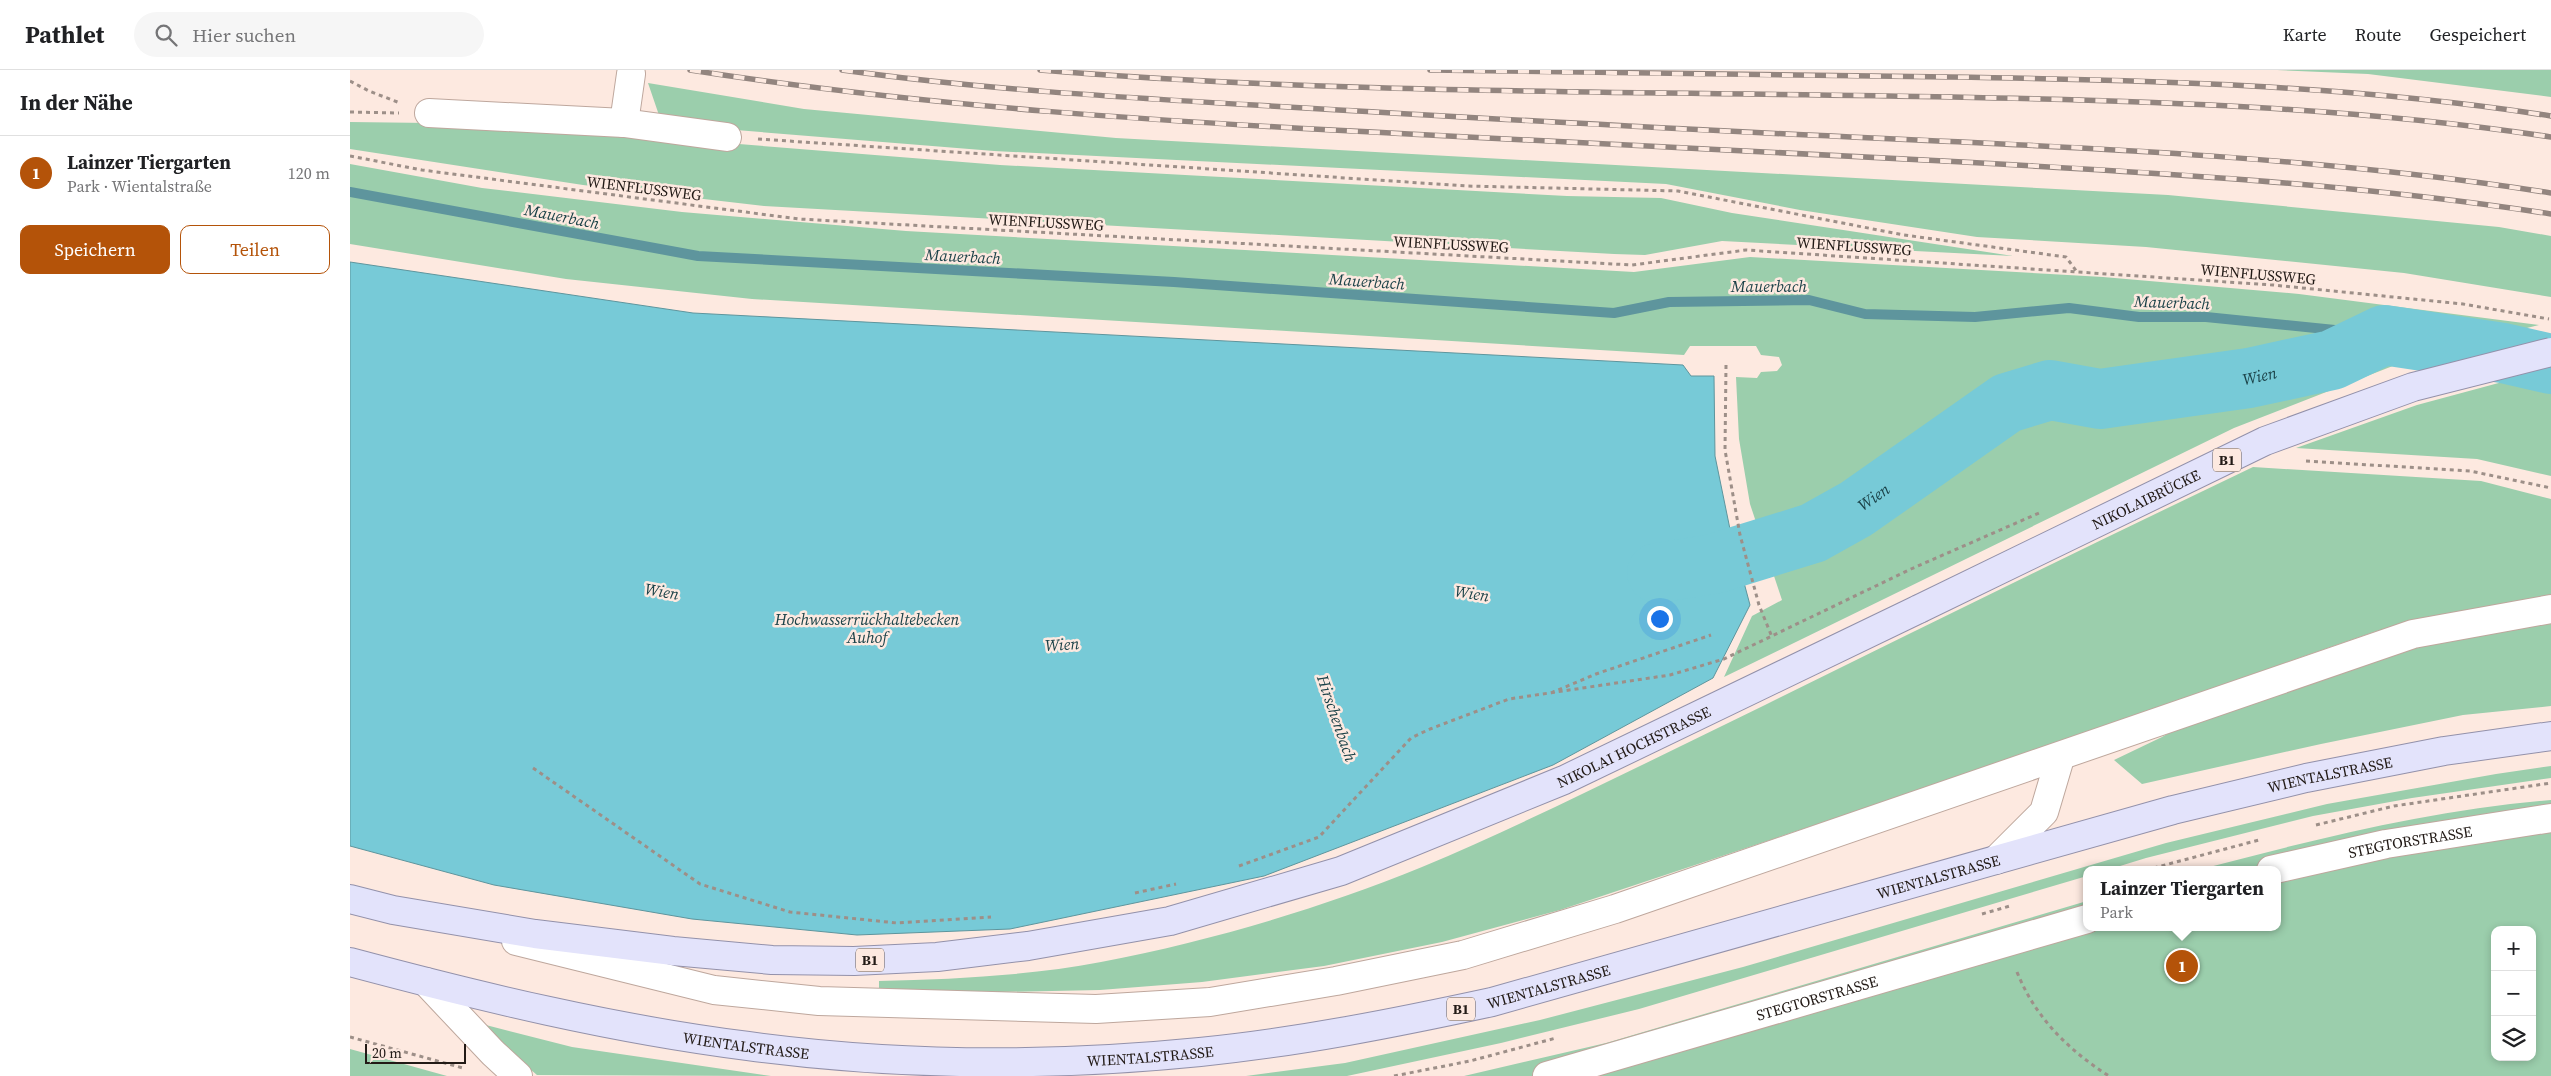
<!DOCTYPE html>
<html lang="de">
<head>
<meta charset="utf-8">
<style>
	:root { --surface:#fff; --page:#f6f6f6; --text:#202124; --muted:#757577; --line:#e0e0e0; --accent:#b45309 }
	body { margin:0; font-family:"Source Serif 4",serif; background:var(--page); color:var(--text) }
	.controls { position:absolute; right:15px; bottom:15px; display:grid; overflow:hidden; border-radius:10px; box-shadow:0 2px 8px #0003 }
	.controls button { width:45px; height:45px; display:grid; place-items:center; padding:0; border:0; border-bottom:1px solid var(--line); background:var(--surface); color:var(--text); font:25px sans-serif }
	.scale { position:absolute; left:15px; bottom:12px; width:101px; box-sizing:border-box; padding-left:5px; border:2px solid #221a16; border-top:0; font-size:14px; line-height:18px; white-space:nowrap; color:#221a16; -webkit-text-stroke:4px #fde9e0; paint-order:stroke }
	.you { position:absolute; left:1309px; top:548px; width:18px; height:18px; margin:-12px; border:4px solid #fff; border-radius:50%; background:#1a73e8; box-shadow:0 0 0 8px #1a73e833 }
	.badge { display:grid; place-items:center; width:32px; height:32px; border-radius:50%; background:var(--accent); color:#fff; font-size:16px; font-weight:700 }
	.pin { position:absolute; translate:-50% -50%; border:2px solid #fff; box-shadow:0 1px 5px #0006 }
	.popup { position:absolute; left:1733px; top:796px; width:198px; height:65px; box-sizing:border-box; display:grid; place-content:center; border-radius:10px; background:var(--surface); filter:drop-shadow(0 1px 4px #0005); font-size:16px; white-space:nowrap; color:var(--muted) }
	.popup b { font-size:19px; color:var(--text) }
	.popup::after { content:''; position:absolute; left:50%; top:100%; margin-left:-10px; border:10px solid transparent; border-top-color:var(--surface) }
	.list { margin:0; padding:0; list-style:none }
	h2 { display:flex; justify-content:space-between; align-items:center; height:65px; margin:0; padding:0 20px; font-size:21px }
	h2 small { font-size:16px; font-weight:400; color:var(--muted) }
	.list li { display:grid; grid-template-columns:32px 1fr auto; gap:15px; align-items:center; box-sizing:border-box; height:75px; padding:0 20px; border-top:1px solid var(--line) }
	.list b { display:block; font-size:19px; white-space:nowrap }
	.list p { margin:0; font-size:16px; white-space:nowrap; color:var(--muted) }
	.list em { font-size:16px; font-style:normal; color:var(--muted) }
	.actions { display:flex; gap:10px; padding:15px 20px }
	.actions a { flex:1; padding:11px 0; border:1px solid var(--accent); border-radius:10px; text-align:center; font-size:18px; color:var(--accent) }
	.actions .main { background:var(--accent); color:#fff }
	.icon { flex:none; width:28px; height:28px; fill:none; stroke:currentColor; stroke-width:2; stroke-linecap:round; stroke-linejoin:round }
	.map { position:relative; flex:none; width:2201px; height:1006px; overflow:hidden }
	header { display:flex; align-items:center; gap:30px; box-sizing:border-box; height:70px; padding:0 25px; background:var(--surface); border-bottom:1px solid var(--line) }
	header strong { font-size:24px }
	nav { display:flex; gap:28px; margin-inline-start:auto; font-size:18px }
	.search { width:350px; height:45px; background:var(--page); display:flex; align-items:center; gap:12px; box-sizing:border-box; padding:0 18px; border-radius:28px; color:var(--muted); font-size:19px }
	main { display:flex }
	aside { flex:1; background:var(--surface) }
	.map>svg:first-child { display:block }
	.green { fill:#9bceac; fill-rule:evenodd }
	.water { fill:#77cad7; stroke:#5e959d }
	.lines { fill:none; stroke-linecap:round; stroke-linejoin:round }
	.stream { stroke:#5e959d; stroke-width:10 }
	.river { stroke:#77cad7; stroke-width:60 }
	.minor-casing { stroke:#bea79d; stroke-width:30 }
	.major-casing { stroke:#9391aa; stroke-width:30 }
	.path { stroke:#9d8f88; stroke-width:3; stroke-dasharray:4 4; stroke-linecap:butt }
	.minor { stroke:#fff; stroke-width:28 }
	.major { stroke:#e3e3fb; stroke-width:28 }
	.rail-casing { stroke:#93857f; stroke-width:5.5 }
	.rail { stroke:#fde9e0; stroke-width:4; stroke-dasharray:11; stroke-linecap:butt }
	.major-bridge-casing { stroke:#9391aa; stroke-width:30; stroke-linecap:butt }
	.major-bridge { stroke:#e3e3fb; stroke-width:28 }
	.labels { text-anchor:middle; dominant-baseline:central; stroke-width:5; stroke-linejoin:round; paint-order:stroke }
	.shield { fill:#fde9e0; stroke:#645853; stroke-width:1 }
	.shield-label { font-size:14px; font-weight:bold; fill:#221a16 }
	.street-label { font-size:15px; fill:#221a16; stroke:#fde9e0 }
	.water-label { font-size:16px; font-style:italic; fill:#1b4248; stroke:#fde9e0 }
</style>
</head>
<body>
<header>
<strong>Pathlet</strong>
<div class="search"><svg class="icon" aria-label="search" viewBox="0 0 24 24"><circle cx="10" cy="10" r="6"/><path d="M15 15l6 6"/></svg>Hier suchen</div>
<nav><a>Karte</a><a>Route</a><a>Gespeichert</a></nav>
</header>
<main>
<aside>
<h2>In der Nähe<small></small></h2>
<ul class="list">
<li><span class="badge">1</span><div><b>Lainzer Tiergarten</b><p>Park · Wientalstraße</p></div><em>120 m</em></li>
</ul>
<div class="actions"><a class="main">Speichern</a><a>Teilen</a></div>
</aside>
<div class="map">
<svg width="2201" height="1006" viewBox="0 0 2201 1006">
	<rect width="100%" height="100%" fill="#fde9e0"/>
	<!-- green -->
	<path class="green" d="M 1927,0 L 2201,0 L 2201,27 L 2018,4 Z
		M 298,13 L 454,39 L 766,68 L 1818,125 L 2149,157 L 2201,166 L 2201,227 L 2054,203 L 1796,177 L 1627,167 L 1450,140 L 1316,114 L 644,81 L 312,54 Z
		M 0,52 L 162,54 L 326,69 L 650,95 L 1217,126 L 1311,128 L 1382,143 L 1663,186 L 1372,171 L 1295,185 L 1264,184 L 414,136 L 233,115 L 0,79 Z
		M 0,94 L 132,118 L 332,142 L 556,161 L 1284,202 L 1400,187 L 1753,207 L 1949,224 L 2189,255 L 2076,283 L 1884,358 L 1374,607 L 1402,546 L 1432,530 L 1400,434 L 1389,369 L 1386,307 L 1407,308 L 1411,302 L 1427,301 L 1432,295 L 1429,287 L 1411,285 L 1406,276 L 1340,276 L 1334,285 L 402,229 L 216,209 L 0,174 Z
		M 2182,304 L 2201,309 L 2201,406 L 2127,389 L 1946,378 L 2067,335 Z
		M 1903,397 L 2131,411 L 2201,429 L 2201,528 L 2160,533 L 2027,561 L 1549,727 L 1210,840 L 1092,872 L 974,896 L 852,912 L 750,920 L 649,922 L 529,919 L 529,911 C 603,909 678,906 751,892 C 860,871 969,839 1072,797 C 1188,748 1301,690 1415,635 C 1577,555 1740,475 1903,397 Z
		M 2201,548 L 2201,636 L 2113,645 L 1971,674 L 1792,714 L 1764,690 L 1812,667 L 1879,629 L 2066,571 Z
		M 2201,696 L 2201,708 L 2062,728 L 1963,746 L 1796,788 L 1757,800 L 1737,800 L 1737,806 L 1289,939 L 1151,973 L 997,1006 L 896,1006 L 995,993 L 1190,950 L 1393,897 L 1816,773 L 1977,734 L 2146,704 Z
		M 2201,730 L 2201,1006 L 1114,1006 L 1256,973 L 1737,831 L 1737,857 L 1927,857 L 1927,800 L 1848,800 C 1962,770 2084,739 2201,730 ZM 2145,860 L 2182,860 L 2182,987 L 2145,987 Z
		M 132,954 L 222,977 L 421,1006 L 187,1005 L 137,962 Z
		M 0,979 L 97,1006 L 0,1006 Z"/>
	<!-- water -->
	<path class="water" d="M 0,192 L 343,243 L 1333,295 L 1341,306 L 1364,306 L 1365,386 L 1381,464 L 1400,535 L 1363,608 L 1203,695 L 914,806 L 660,859 L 507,865 L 342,849 L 144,815 L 0,776 Z"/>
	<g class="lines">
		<!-- stream -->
		<path class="stream" d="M 0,122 L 348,186 L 824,212 L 1264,243 L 1319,232 L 1459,230 L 1515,244 L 1625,247 L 1719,238 L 1789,247 L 1856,247 L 2034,265"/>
		<!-- river -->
		<path class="river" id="s1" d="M 1307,503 L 1363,494 L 1463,463 L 1506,439 L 1657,333 L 1700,320 L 1750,329 L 1899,308 L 1982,290 L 2034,265 L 2153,283 L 2201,294"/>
		<!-- minor casing -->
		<g class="minor-casing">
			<g id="minor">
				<path d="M 79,43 L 274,53 L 377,67"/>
				<path d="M 274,53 L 281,4"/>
				<path d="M 1646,790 L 1694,742 L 1710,688"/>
				<path id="s2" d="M 1921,800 L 2036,774 L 2201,748"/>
				<path d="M 166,871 L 364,920 L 469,931 L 746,939 L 860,932 L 986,911 L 1113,885 L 1265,839 L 2063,564 L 2201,539"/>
				<path d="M 76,912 L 143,983 L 168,1006"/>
				<path id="s3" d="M 1197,1006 L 1737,849"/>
			</g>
		</g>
		<!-- major casing -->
		<g class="major-casing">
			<g id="major">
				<path id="s4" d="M 0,829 L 43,840 L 185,864 L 323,881 L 422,890 L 504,891 L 587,887 L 678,876 L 820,851 L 991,801 L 1214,710 L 1569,539"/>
				<path id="s5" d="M 0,892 C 131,927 263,959 398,976 C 547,996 700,997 850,982 C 949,972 1045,953 1142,932 L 1823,740 L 1956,708 L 2094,681 L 2201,666"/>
			</g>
		</g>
		<!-- path -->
		<path class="path" d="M 0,11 L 19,21 L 50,33
			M 0,42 L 49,43
			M 408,69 L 1117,116 L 1328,121 L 1554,165 L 1716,187 L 1727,202
			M 0,86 L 72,100 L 449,149 L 1282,195 L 1396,180 L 1923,215 L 2113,234 L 2199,249
			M 1376,295 L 1375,380 L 1390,465 L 1409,535 L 1422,567
			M 1956,391 L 2120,401 L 2201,418
			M 1201,623 L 1246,604 L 1361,565
			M 183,698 L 350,814 L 440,842 L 547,853 L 641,847
			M 1966,755 L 2044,736 L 2201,713
			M 889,796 L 969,767 L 1061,668 L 1080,659 L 1159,629 L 1320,605 L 1374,589 L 1561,499 L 1689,443
			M 1796,800 L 1909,770
			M 785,823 L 826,814
			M 1632,844 L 1660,836
			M 1667,902 C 1685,947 1718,980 1759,1006
			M 0,967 L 113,998
			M 1044,1006 L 1120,991 L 1206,968"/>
		<!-- minor -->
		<use href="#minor" class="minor"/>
		<!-- major -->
		<use href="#major" class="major"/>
		<!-- rail casing -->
		<g class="rail-casing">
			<path id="rail" d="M 340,0 C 578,37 818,52 1059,64 C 1237,73 1415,82 1594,91 C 1797,102 2000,113 2201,144
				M 492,0 C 628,19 766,27 904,35 C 1110,47 1317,59 1523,68 C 1750,78 1977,88 2201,123
				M 690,0 C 994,25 1298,21 1602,27 C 1803,31 2003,37 2201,67
				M 1080,0 C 1253,3 1426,5 1599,7 C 1800,10 2002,15 2201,46"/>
		</g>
		<!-- rail -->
		<use href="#rail" class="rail"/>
		<!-- major-bridge casing -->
		<g class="major-bridge-casing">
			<g id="major-bridge">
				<path id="s6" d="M 1569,539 L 1915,371 L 2063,317 L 2201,282"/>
			</g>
		</g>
		<!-- major-bridge -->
		<use href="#major-bridge" class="major-bridge"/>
	</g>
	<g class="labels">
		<!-- shield labels -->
		<g class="shield">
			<rect x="1863" y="378.5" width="28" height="23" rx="4"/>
			<rect x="506" y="878.5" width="28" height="23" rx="4"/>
			<rect x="1097" y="927.5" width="28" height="23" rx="4"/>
		</g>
		<g class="shield-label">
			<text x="1877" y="390">B1</text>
			<text x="520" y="890">B1</text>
			<text x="1111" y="939">B1</text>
		</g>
		<!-- street labels -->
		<g class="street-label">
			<text transform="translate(294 118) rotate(7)">WIENFLUSSWEG</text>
			<text transform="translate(696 152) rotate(3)">WIENFLUSSWEG</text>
			<text transform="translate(1101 174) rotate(3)">WIENFLUSSWEG</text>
			<text transform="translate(1504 176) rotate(4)">WIENFLUSSWEG</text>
			<text transform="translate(1908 204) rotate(5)">WIENFLUSSWEG</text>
			<text stroke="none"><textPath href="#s6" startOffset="252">NIKOLAIBRÜCKE</textPath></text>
			<text stroke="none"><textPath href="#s4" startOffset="1324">NIKOLAI HOCHSTRASSE</textPath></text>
			<text stroke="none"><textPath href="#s5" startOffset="2025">WIENTALSTRASSE</textPath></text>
			<text stroke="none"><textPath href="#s2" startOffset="142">STEGTORSTRASSE</textPath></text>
			<text stroke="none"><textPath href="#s5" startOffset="1620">WIENTALSTRASSE</textPath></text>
			<text stroke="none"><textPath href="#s5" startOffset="1215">WIENTALSTRASSE</textPath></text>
			<text stroke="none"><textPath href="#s3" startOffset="281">STEGTORSTRASSE</textPath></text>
			<text stroke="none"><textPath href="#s5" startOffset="405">WIENTALSTRASSE</textPath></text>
			<text stroke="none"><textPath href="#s5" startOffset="810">WIENTALSTRASSE</textPath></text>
		</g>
		<!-- water labels -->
		<g class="water-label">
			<text transform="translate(212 146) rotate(11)">Mauerbach</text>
			<text transform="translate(613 186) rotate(3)">Mauerbach</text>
			<text transform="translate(1017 211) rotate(4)">Mauerbach</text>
			<text x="1419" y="216">Mauerbach</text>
			<text transform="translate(1822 232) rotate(2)">Mauerbach</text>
			<text stroke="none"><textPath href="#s1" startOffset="652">Wien</textPath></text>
			<text stroke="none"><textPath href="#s1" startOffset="232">Wien</textPath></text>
			<text transform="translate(312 521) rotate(10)">Wien</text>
			<text transform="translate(1122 523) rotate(9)">Wien</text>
			<text x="517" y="549">Hochwasserrückhaltebecken<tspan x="517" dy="18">Auhof</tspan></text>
			<text transform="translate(712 574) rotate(-3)">Wien</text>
			<text transform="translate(987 648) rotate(71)">Hirschenbach</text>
		</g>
	</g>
</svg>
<div class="controls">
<button>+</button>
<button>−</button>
<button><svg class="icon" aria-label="layers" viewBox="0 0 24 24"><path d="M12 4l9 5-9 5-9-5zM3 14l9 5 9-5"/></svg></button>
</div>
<div class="scale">20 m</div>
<div class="you"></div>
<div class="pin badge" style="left:1832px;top:896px">1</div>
<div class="popup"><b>Lainzer Tiergarten</b>Park</div>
</div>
</main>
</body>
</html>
